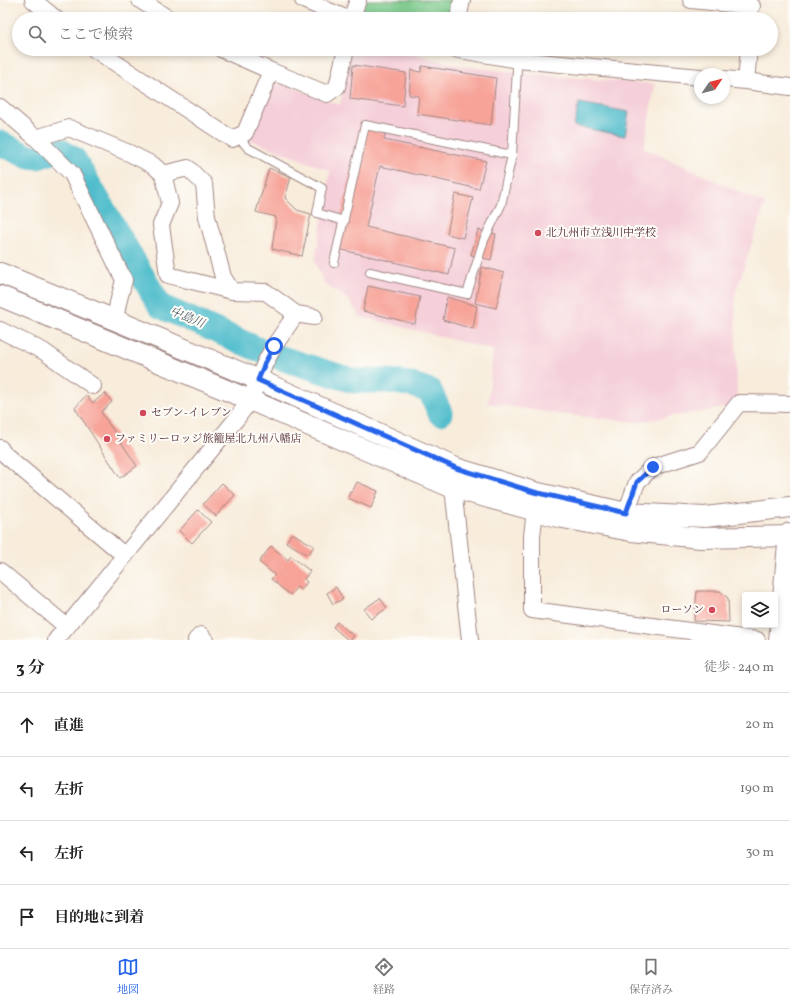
<!DOCTYPE html>
<html lang="ja">
<head>
<meta charset="utf-8">
<style>
	:root { --surface:#fff; --page:#f2f2f2; --text:#222; --muted:#767676; --line:#e0e0e0; --accent:#2563eb }
	body { margin:0; font-family:Vollkorn,"Noto Serif JP",serif; background:var(--page); color:var(--text) }
	.controls { position:absolute; right:12px; bottom:12px; display:grid; overflow:hidden; border-radius:4px; box-shadow:0 2px 6px #0003 }
	.controls button { width:36px; height:36px; display:grid; place-items:center; padding:0; border:0; border-bottom:1px solid var(--line); background:var(--surface); color:var(--text); font:20px sans-serif }
	.compass { position:absolute; left:694px; top:68px; width:36px; height:36px; border-radius:50%; background:var(--surface); box-shadow:0 2px 6px #0003; rotate:55deg }
	.stop { position:absolute; width:12px; height:12px; margin:-9px; border:3px solid #2563eb; border-radius:50%; background:#fff }
	.stop.end { background:#2563eb; border-color:#fff; box-shadow:0 1px 4px #0008 }
	.list { margin:0; padding:0; list-style:none }
	h2 { display:flex; justify-content:space-between; align-items:center; height:52px; margin:0; padding:0 16px; font-size:17px }
	h2 small { font-size:13px; font-weight:400; color:var(--muted) }
	.list li { display:grid; grid-template-columns:26px 1fr auto; gap:12px; align-items:center; box-sizing:border-box; height:64px; padding:0 16px; border-top:1px solid var(--line) }
	.list b { display:block; font-size:15px; white-space:nowrap }
	.list em { font-size:13px; font-style:normal; color:var(--muted) }
	.icon { flex:none; width:22px; height:22px; fill:none; stroke:currentColor; stroke-width:2; stroke-linecap:round; stroke-linejoin:round }
	.map { position:relative; flex:none; width:790px; height:640px; overflow:hidden }
	.search { position:absolute; background:var(--surface); box-shadow:0 2px 6px #0003; left:12px; right:12px; top:12px; height:44px; display:flex; align-items:center; gap:10px; box-sizing:border-box; padding:0 14px; border-radius:22px; color:var(--muted); font-size:15px }
	.sheet { height:308px; background:var(--surface) }
	nav { display:flex; justify-content:space-around; align-items:center; box-sizing:border-box; height:56px; border-top:1px solid var(--line); background:var(--surface); font-size:11px; color:var(--muted) }
	nav a { display:grid; justify-items:center; gap:2px }
	nav .on { color:var(--accent) }
	.map>svg:first-child { display:block }
	.built { fill:#f5cfd9 }
	.green { fill:#77c788; stroke:#60735a }
	.water { fill:#51bdcc; stroke:#4e6e7c }
	.lines { fill:none; stroke-linecap:round; stroke-linejoin:round }
	.river { stroke:#51bdcc; stroke-width:25 }
	.building { fill:#f7a398 }
	.service-casing { stroke:#a18683; stroke-width:10 }
	.minor-casing { stroke:#a18683; stroke-width:18 }
	.tertiary-casing { stroke:#a18683; stroke-width:22 }
	.primary-casing { stroke:#a18683; stroke-width:24 }
	.service { stroke:#fff; stroke-width:8 }
	.minor { stroke:#fff; stroke-width:16 }
	.tertiary { stroke:#fff; stroke-width:20 }
	.primary { stroke:#fff; stroke-width:22 }
	.route { stroke:#2563eb; stroke-width:5 }
	.poi-dot { fill:#d1495b; stroke:#fdfcf7; stroke-width:1.5 }
	.labels { text-anchor:middle; dominant-baseline:central; stroke-width:4; stroke-linejoin:round; paint-order:stroke }
	.poi-label { font-size:11px; fill:#4a1f2b; stroke:#fdfcf7; text-anchor:start }
	.water-label { font-size:12px; font-style:italic; fill:#4d5e6b; stroke:#fdfcf7 }
</style>
</head>
<body>
<div class="map">
<svg width="790" height="640" viewBox="0 0 790 640">
	<rect width="100%" height="100%" fill="#fdfcf7"/>
	<filter id="ink" filterUnits="userSpaceOnUse"><feTurbulence type="fractalNoise" baseFrequency=".025" numOctaves="2"/><feDisplacementMap in="SourceGraphic" scale="8" xChannelSelector="R" yChannelSelector="G"/><feConvolveMatrix kernelMatrix="1 2 1 2 8 2 1 2 1" color-interpolation-filters="sRGB"/></filter>
	<filter id="wash" filterUnits="userSpaceOnUse"><feTurbulence type="fractalNoise" baseFrequency=".012" numOctaves="4" result="noise"/><feDisplacementMap in="SourceGraphic" scale="16" xChannelSelector="R" yChannelSelector="G"/><feGaussianBlur stdDeviation="0.9" result="paint"/><feColorMatrix in="noise" values="0 0 0 0 0 0 0 0 0 0 0 0 0 0 0 0 0 1.4 0 .05"/><feComposite in="paint" operator="in"/></filter>
	<g filter="url(#wash)">
		<rect width="100%" height="100%" fill="#f8ecdb"/>
		<!-- built -->
		<path class="built" d="M 361,49 L 395,49 L 461,66 L 528,74 L 655,84 L 644,148 L 765,204 L 735,294 L 737,399 L 730,407 L 637,422 L 559,414 L 488,403 L 493,350 L 359,316 L 349,300 L 324,284 L 315,261 L 330,171 L 248,139 L 274,85 L 282,83 L 340,105 L 350,56 Z"/>
		<!-- green -->
		<path class="green" d="M 366,0 L 452,0 L 448,19 L 368,19 L 360,16 Z"/>
		<!-- water -->
		<path class="water" d="M 579,103 L 629,112 L 625,136 L 574,126 Z"/>
		<g class="lines">
			<!-- river -->
			<path class="river" d="M 0,143 L 27,156 L 38,157 L 59,150 L 74,159 L 160,306 L 262,351 L 284,359 L 354,381 L 387,381 L 410,384 L 430,391 L 440,413"/>
		</g>
		<g id="blocks">
			<!-- building -->
			<path class="building" d="M 353,65 L 406,73 L 403,106 L 350,99 Z
				M 422,66 L 496,78 L 491,125 L 417,114 L 419,96 L 409,95 L 411,70 L 421,72 Z
				M 361,127 L 385,134 L 384,140 L 486,161 L 479,189 L 380,166 L 366,227 L 455,248 L 449,275 L 334,248 Z
				M 269,168 L 291,177 L 285,198 L 297,210 L 311,214 L 302,256 L 272,249 L 276,217 L 256,212 Z
				M 455,194 L 473,198 L 463,238 L 447,234 Z
				M 478,230 L 496,234 L 491,260 L 471,255 Z
				M 482,267 L 504,273 L 496,308 L 475,303 Z
				M 368,286 L 420,297 L 415,324 L 363,311 Z
				M 447,297 L 477,306 L 473,329 L 443,320 Z
				M 105,393 L 112,402 L 101,412 L 137,466 L 120,478 L 75,408 L 86,395 L 93,403 Z
				M 357,482 L 378,491 L 371,508 L 348,498 L 350,492 L 352,492 Z
				M 222,483 L 235,495 L 216,516 L 203,504 Z
				M 198,510 L 211,522 L 192,543 L 179,531 Z
				M 292,533 L 314,546 L 308,555 L 286,542 Z
				M 271,546 L 288,560 L 291,556 L 310,571 L 304,579 L 307,582 L 301,590 L 297,587 L 290,595 L 271,579 L 275,575 L 259,562 Z
				M 336,587 L 343,599 L 333,604 L 327,593 Z
				M 697,591 L 720,591 L 728,598 L 729,622 L 694,621 Z
				M 380,598 L 387,608 L 371,619 L 364,609 Z
				M 337,622 L 354,636 L 351,640 L 348,640 L 333,627 Z"/>
		</g>
	</g>
	<g filter="url(#ink)">
		<use href="#blocks" fill-opacity="0" stroke="#a18683" stroke-width="1"/>
		<g class="lines">
			<!-- service casing -->
			<g class="service-casing">
				<path id="service" d="M 238,136 L 248,148 L 322,188 L 317,213 L 344,221
					M 334,263 L 365,125 L 512,155
					M 370,272 L 467,294 L 484,240 L 501,205 L 512,155 L 517,69 L 518,60"/>
			</g>
			<!-- minor casing -->
			<g class="minor-casing">
				<path id="minor" d="M 33,0 L 56,19
					M 140,0 L 169,19
					M 303,0 L 348,19
					M 691,0 L 752,6
					M 351,19 L 358,0
					M 458,19 L 462,0
					M 94,49 L 232,139 L 245,133 L 271,71
					M 221,49 L 271,71 L 327,94 L 337,87 L 346,49
					M 454,49 L 518,60 L 700,77
					M 724,79 L 746,81 L 790,87
					M 746,81 L 749,49
					M 0,107 L 36,138 L 72,174 L 124,280 L 118,303 L 115,320
					M 36,138 L 69,128 L 129,153 L 153,165 L 163,174
					M 232,291 L 223,277 L 207,217 L 204,184 L 188,168 L 163,174 L 170,203 L 161,225 L 168,275 L 232,291 L 266,292 L 296,314
					M 0,330 L 43,351 L 93,386
					M 0,448 L 3,453 L 125,556
					M 453,488 L 470,640
					M 535,511 L 532,536 L 532,610 L 757,640
					M 626,513 L 637,482 L 653,467 L 700,452 L 739,403 L 790,404
					M 0,571 L 67,627
					M 56,640 L 237,418 L 250,400 L 265,363 L 274,346 L 296,314 L 314,317
					M 196,640 L 201,635 L 205,640"/>
			</g>
			<!-- tertiary casing -->
			<g class="tertiary-casing">
				<path id="tertiary" d="M 0,273 L 115,320 L 259,380 L 456,468 L 534,492 L 626,513 L 705,517 L 790,507
					M 0,296 L 250,400 L 453,488 L 558,517 L 631,531 L 701,538 L 790,536"/>
			</g>
			<!-- primary casing -->
			<g class="primary-casing">
				<path id="primary" d="M 780,640 L 790,534"/>
			</g>
			<!-- service -->
			<use href="#service" class="service"/>
			<!-- minor -->
			<use href="#minor" class="minor"/>
			<!-- tertiary -->
			<use href="#tertiary" class="tertiary"/>
			<!-- primary -->
			<use href="#primary" class="primary"/>
		</g>
	</g>
	<g class="lines" filter="url(#ink)">
		<!-- route -->
		<path class="route" d="M 274,346 L 265,363 L 258,380 L 456,468 L 534,492 L 626,513 L 637,482 L 653,467"/>
	</g>
	<!-- markers -->
	<g class="poi-dot">
		<circle cx="538" cy="233" r="4"/>
		<circle cx="143" cy="413" r="4"/>
		<circle cx="107" cy="439" r="4"/>
		<circle cx="712" cy="610" r="4"/>
	</g>
	<g class="labels">
		<!-- poi labels -->
		<g class="poi-label">
			<text x="546" y="233">北九州市立浅川中学校</text>
			<text x="151" y="413">セブン-イレブン</text>
			<text x="115" y="439">ファミリーロッジ旅籠屋北九州八幡店</text>
			<text x="704" y="610" text-anchor="end">ローソン</text>
		</g>
		<!-- water labels -->
		<g class="water-label">
			<text transform="translate(187 318) rotate(23)">中島川</text>
		</g>
	</g>
</svg>
<div class="controls">
<button><svg class="icon" aria-label="layers" viewBox="0 0 24 24"><path d="M12 4l9 5-9 5-9-5zM3 14l9 5 9-5"/></svg></button>
</div>
<svg class="compass" viewBox="-18 -18 36 36"><path d="M0-13l5 13h-10z" fill="#e53935"/><path d="M0 13l5-13h-10z" fill="#767676"/></svg>
<div class="stop" style="left:274px;top:346px"></div>
<div class="stop end" style="left:653px;top:467px"></div>
<div class="search"><svg class="icon" aria-label="search" viewBox="0 0 24 24"><circle cx="10" cy="10" r="6"/><path d="M15 15l6 6"/></svg>ここで検索</div>
</div>
<section class="sheet">
<h2>3 分<small>徒歩 · 240 m</small></h2>
<ul class="list">
<li><svg class="icon" aria-label="ahead" viewBox="0 0 24 24"><path d="M12 20V5M6 11l6-6 6 6"/></svg><div><b>直進</b></div><em>20 m</em></li>
<li><svg class="icon" aria-label="left" viewBox="0 0 24 24"><path d="M17 20v-9H6M10 6l-5 5 5 5"/></svg><div><b>左折</b></div><em>190 m</em></li>
<li><svg class="icon" aria-label="left" viewBox="0 0 24 24"><path d="M17 20v-9H6M10 6l-5 5 5 5"/></svg><div><b>左折</b></div><em>30 m</em></li>
<li><svg class="icon" aria-label="arrive" viewBox="0 0 24 24"><path d="M6 21V4h12l-3 4 3 4H6"/></svg><div><b>目的地に到着</b></div></li>
</ul>
</section>
<nav>
<a class="on"><svg class="icon" aria-label="map" viewBox="0 0 24 24"><path d="M3 6l6-2 6 2 6-2v14l-6 2-6-2-6 2zM9 4v14M15 6v14"/></svg>地図</a>
<a><svg class="icon" aria-label="directions" viewBox="0 0 24 24"><path d="M12 3l9 9-9 9-9-9zM9 14v-3h6M13 9l2 2-2 2"/></svg>経路</a>
<a><svg class="icon" aria-label="saved" viewBox="0 0 24 24"><path d="M7 4h10v16l-5-4-5 4z"/></svg>保存済み</a>
</nav>
</body>
</html>
